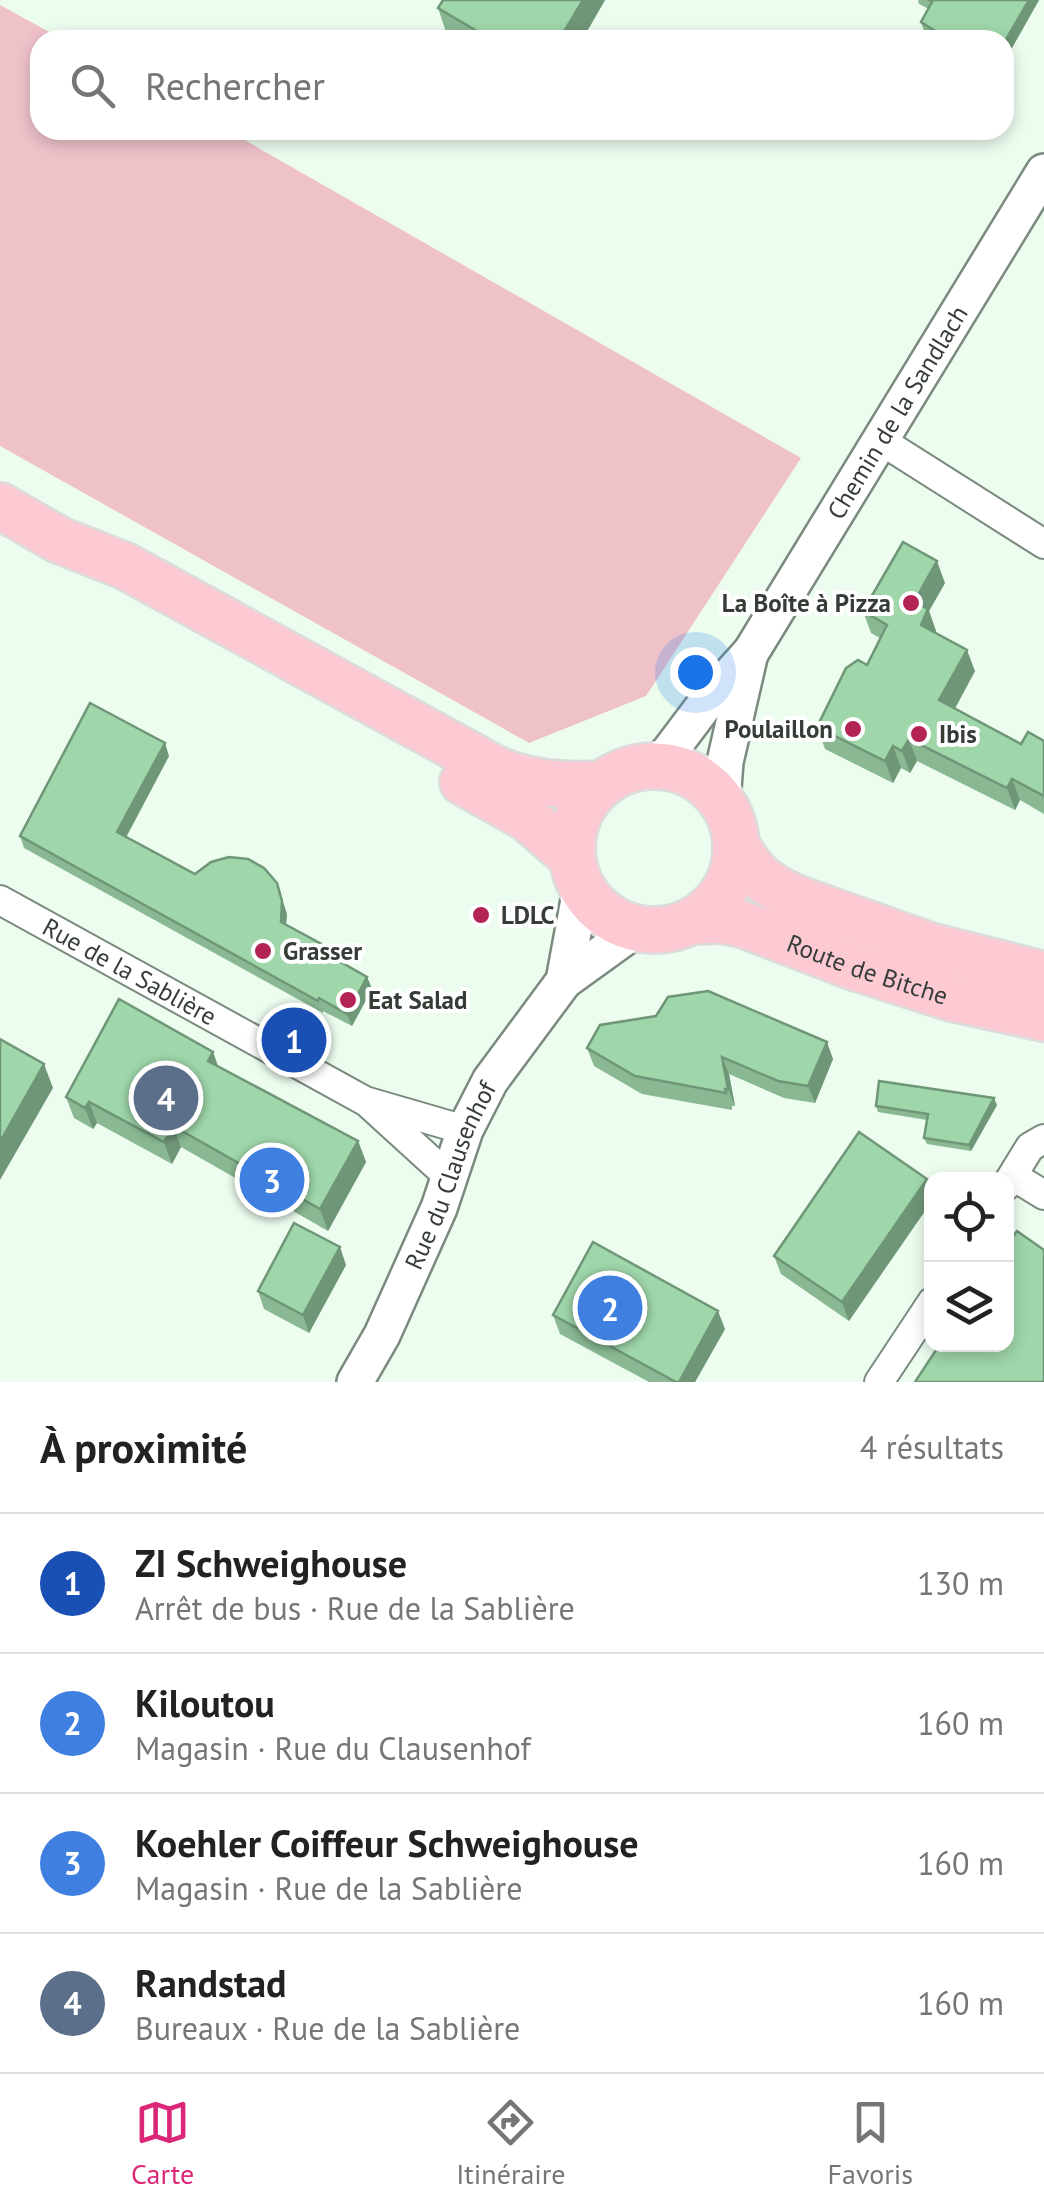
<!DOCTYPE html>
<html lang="fr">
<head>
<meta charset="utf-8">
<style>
	:root { --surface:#fff; --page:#f6f6f6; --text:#222; --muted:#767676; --line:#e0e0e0; --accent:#db2777 }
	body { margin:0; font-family:"PT Sans",sans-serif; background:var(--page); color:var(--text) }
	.controls { position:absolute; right:30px; bottom:30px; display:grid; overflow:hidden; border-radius:20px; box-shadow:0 5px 15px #0003 }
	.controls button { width:90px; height:90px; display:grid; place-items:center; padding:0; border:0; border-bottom:2px solid var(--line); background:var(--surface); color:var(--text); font:50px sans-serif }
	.you { position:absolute; left:695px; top:672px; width:35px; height:35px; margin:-25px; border:8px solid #fff; border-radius:50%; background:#1a73e8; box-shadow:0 0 0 15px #1a73e833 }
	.badge { display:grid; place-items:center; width:65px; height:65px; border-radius:50%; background:var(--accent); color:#fff; font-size:32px; font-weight:700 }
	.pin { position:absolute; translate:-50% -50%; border:5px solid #fff; box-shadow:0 2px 10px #0006 }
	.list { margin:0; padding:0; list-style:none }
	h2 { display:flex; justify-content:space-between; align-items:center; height:130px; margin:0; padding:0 40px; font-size:42px }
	h2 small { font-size:32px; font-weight:400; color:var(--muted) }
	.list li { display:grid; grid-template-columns:65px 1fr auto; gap:30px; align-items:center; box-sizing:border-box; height:140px; padding:0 40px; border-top:2px solid var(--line) }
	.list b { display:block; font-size:38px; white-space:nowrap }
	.list p { margin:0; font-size:32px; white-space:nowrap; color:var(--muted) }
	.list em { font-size:32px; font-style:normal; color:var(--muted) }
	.icon { flex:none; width:55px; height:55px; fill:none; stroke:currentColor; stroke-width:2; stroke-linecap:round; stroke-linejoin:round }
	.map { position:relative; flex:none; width:1044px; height:1382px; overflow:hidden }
	.search { position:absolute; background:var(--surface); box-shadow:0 5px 15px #0003; left:30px; right:30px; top:30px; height:110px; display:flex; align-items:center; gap:25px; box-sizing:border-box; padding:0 35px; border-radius:30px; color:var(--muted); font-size:38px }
	.sheet { height:690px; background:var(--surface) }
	nav { display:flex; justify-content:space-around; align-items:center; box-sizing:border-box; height:140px; border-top:2px solid var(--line); background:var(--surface); font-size:28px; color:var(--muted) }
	nav a { display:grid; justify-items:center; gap:5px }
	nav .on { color:var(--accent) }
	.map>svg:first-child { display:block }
	.green { fill:#efc2ca }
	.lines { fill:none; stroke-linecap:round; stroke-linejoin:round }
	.minor-casing { stroke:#7b8a7e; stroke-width:32 }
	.tertiary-casing { stroke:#7b8a7e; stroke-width:40 }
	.primary-casing { stroke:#dbdcdb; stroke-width:50 }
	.minor { stroke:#fff; stroke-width:28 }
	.tertiary { stroke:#fff; stroke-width:35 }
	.primary { stroke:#fdcad4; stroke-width:45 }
	.wall { fill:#89b892 }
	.shaded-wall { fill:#6f9677 }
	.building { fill:#9fd6aa; stroke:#6f9677; stroke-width:2.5 }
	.poi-dot { fill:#b32354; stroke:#fff; stroke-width:4 }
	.labels { text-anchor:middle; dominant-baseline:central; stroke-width:8; stroke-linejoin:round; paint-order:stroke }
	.street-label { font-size:25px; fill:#363d37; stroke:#fff }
	.poi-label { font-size:25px; font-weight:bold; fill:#363d37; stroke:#fff; text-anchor:start }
</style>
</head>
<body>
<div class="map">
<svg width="1044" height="1382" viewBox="0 0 1044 1382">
	<rect width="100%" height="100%" fill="#ecfcef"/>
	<!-- green -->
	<path class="green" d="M 0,5 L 64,40 L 40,40 L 40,130 L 227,130 L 801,458 L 646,696 L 529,743 L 0,446 Z"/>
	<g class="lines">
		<!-- minor casing -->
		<g class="minor-casing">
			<g id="minor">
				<path d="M 880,440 L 1044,544"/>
				<path id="s1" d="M 0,900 L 365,1101 L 465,1130"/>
				<path d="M 370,1105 L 449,1177"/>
				<path d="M 1013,1176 L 1044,1195"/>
				<path d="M 1006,1186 L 1030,1147 L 1044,1139"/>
				<path d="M 879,1382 L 932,1302"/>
			</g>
		</g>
		<!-- tertiary casing -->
		<g class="tertiary-casing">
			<g id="tertiary">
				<path id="s2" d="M 655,766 L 669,752 L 712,695 L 751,652 L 1044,172"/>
				<path d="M 722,801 L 725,762 L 750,653"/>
				<path d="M 564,981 L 581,889"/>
				<path id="s3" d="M 355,1382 L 382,1335 L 439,1208 L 465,1130 L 490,1081 L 564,981 L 636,929"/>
			</g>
		</g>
		<!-- primary casing -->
		<g class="primary-casing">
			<g id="primary">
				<path d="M 0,506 L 59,540 L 125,566 L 497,770 C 532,784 565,786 602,784"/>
				<circle cx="654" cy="848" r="82"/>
				<path d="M 463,782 L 527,818 L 571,856"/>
				<path d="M 736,845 C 754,875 763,883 795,898 L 930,946 L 1044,975"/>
				<path id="s4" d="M 694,921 L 720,920 L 742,924 L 854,967 L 952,998 L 1044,1018"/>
			</g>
		</g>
		<!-- minor -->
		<use href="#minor" class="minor"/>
		<!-- tertiary -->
		<use href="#tertiary" class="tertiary"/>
		<!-- primary -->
		<use href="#primary" class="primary"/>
	</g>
	<!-- wall -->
	<path class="wall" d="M 443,0 L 605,0 L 582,40 L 460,40 L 446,32 L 438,8 Z
		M 918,0 L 1039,0 L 1004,62 L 1004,40 L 935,40 L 925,34 L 921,22 L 929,9 L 919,4 Z
		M 945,583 L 929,611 L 936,631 L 935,633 L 975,671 L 955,709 L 1021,744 L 1044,741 L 1044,814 L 1020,800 L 1015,810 L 917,761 L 910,773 L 901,768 L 893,783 L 825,749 L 817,727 L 867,665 L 880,638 L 871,633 L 863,611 Z
		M 169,756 L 126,837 L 195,874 L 287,914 L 286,925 L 342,955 L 346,965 L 367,977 L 372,989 L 352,1026 L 323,1011 L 323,1013 L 24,848 L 20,836 Z
		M 656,1016 L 833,1059 L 815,1103 L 784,1098 L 729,1074 L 735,1106 L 732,1106 L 732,1110 L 642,1094 L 594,1066 L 587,1048 Z
		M 213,1052 L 218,1066 L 358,1141 L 366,1162 L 328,1231 L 181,1147 L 172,1164 L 97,1123 L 93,1129 L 74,1118 L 66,1097 Z
		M 997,1105 L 971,1151 L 927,1144 L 924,1138 L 927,1120 L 878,1112 L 876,1106 Z
		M 932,1191 L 849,1321 L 781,1274 L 774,1256 Z
		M 346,1265 L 309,1333 L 264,1309 L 258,1291 Z
		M 553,1315 L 725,1329 L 695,1382 L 649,1382 L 560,1334 Z"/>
	<!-- shaded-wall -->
	<path class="shaded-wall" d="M 583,0 L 605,0 L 582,40 L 559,40 Z
		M 1029,0 L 1039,0 L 1004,62 L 1004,43 Z
		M 937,561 L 945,583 L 929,611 L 936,631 L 929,647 L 914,602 Z
		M 967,650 L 975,671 L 947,722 L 939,700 Z
		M 909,739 L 917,761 L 910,773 L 902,751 Z
		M 165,743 L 169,756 L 122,845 L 117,832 Z
		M 893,746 L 901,768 L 893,783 L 885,761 Z
		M 1012,779 L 1020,800 L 1015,810 L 1007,788 Z
		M 277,883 L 287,914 L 285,934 L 281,922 Z
		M 367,977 L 372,989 L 352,1026 L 347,1014 Z
		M 827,1042 L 833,1059 L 815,1103 L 808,1086 Z
		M 213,1052 L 220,1073 L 208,1061 Z
		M 722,1057 L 729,1074 L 735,1106 L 728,1089 Z
		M 44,1064 L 53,1088 L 0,1180 L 0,1142 Z
		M 994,1098 L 997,1105 L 971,1151 L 969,1145 Z
		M 89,1102 L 97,1123 L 93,1129 L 85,1108 Z
		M 173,1126 L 181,1147 L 172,1164 L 164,1142 Z
		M 358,1141 L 366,1162 L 328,1231 L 320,1209 Z
		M 927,1179 L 932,1191 L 932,1201 L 849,1321 L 842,1302 Z
		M 340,1247 L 346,1265 L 309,1333 L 303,1315 Z
		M 718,1311 L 725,1329 L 695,1382 L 679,1382 Z"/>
	<!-- building -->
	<path class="building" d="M 443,0 L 583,0 L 559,40 L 492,40 L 438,8 Z
		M 929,0 L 1029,0 L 1004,43 L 1004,40 L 950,40 L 921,22 L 932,2 Z
		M 903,542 L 937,561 L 914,602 L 928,609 L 921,625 L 967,650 L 939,700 L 1021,744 L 1028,732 L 1044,741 L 1044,796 L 1012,779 L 1007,788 L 909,739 L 902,751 L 893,746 L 885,761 L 817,727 L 846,668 L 858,660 L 867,665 L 887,625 L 863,611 Z
		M 90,703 L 165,743 L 117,832 L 195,874 L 211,862 L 229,857 L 248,859 L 264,868 L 277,883 L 282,901 L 281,922 L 342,955 L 339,961 L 367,977 L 347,1014 L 319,998 L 318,1001 L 20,836 Z
		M 708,991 L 827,1042 L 808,1086 L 778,1081 L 722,1057 L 728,1089 L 725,1089 L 726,1093 L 635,1076 L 587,1048 L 600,1025 L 656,1016 L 668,997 Z
		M 119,999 L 213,1052 L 208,1061 L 358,1141 L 320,1209 L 173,1126 L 164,1142 L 89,1102 L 85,1108 L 66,1097 Z
		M 0,1039 L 44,1064 L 0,1142 Z
		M 879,1081 L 994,1098 L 969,1145 L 924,1138 L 928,1114 L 876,1106 Z
		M 859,1132 L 927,1179 L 842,1302 L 774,1256 Z
		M 294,1223 L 340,1247 L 303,1315 L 258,1291 Z
		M 1017,1231 L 1044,1250 L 1044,1382 L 915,1382 L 940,1344 L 1006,1344 L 1006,1246 Z
		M 593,1242 L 718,1311 L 679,1382 L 676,1382 L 553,1315 Z"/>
	<!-- markers -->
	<g class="poi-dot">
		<circle cx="911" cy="603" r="10"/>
		<circle cx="853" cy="729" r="10"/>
		<circle cx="919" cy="734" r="10"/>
		<circle cx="481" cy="915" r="10"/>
		<circle cx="263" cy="951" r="10"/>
		<circle cx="348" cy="1000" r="10"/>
	</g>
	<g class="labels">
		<!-- street labels -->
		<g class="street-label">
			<text stroke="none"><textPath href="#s2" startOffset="430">Chemin de la Sandlach</textPath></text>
			<text stroke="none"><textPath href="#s4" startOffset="182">Route de Bitche</textPath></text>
			<text stroke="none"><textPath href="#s1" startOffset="148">Rue de la Sablière</textPath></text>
			<text stroke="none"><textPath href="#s3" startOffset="228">Rue du Clausenhof</textPath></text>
		</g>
		<!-- poi labels -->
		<g class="poi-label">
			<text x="891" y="603" text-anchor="end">La Boîte à Pizza</text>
			<text x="833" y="729" text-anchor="end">Poulaillon</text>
			<text x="939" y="734">Ibis</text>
			<text x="501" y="915">LDLC</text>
			<text x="283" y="951">Grasser</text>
			<text x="368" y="1000">Eat Salad</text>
		</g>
	</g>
</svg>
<div class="controls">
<button><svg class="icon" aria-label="locate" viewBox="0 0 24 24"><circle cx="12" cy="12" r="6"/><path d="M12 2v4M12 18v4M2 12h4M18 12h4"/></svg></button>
<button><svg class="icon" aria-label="layers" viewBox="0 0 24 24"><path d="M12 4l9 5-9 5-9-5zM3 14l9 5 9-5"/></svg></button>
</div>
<div class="you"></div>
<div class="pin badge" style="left:294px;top:1040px;background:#1a4fb4">1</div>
<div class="pin badge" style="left:610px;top:1308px;background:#3f7fe0">2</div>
<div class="pin badge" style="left:272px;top:1180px;background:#3f7fe0">3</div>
<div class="pin badge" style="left:166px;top:1098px;background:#5c6f8a">4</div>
<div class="search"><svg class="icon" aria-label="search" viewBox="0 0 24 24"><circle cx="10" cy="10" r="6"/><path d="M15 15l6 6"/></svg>Rechercher</div>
</div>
<section class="sheet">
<h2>À proximité<small>4 résultats</small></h2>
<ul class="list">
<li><span class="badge" style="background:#1a4fb4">1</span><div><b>ZI Schweighouse</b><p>Arrêt de bus · Rue de la Sablière</p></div><em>130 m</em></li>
<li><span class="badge" style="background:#3f7fe0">2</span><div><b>Kiloutou</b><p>Magasin · Rue du Clausenhof</p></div><em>160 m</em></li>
<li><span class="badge" style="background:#3f7fe0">3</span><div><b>Koehler Coiffeur Schweighouse</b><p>Magasin · Rue de la Sablière</p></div><em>160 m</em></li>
<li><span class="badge" style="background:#5c6f8a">4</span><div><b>Randstad</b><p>Bureaux · Rue de la Sablière</p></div><em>160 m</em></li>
</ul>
</section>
<nav>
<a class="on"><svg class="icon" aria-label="map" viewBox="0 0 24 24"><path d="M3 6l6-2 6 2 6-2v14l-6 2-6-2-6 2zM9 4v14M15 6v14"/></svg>Carte</a>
<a><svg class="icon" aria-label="directions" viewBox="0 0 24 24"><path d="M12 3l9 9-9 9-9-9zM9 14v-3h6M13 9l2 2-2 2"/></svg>Itinéraire</a>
<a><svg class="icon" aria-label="saved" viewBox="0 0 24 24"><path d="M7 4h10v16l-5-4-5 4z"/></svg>Favoris</a>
</nav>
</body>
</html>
